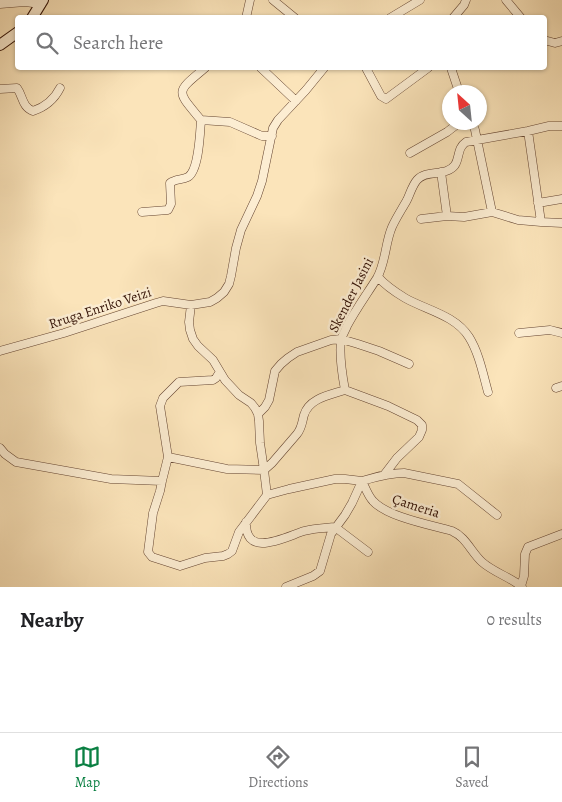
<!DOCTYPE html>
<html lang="en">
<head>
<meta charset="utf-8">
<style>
	:root { --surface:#fff; --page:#f2f2f2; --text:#202124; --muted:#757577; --line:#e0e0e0; --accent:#0b8043 }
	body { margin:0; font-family:Alegreya,serif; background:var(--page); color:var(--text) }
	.compass { position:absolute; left:442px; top:85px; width:45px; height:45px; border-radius:50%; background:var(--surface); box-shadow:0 1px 4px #0004; rotate:333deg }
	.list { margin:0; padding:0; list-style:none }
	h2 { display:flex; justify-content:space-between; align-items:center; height:65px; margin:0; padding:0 20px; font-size:21px }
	h2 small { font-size:16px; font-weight:400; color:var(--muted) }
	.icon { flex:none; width:28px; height:28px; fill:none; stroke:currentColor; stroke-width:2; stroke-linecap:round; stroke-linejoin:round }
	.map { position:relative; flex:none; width:562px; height:587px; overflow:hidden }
	.search { position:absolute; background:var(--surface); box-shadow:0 1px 4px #0004; left:15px; right:15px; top:15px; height:55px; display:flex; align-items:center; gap:12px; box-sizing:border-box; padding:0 18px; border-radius:5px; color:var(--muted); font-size:19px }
	.sheet { height:145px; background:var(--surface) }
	nav { display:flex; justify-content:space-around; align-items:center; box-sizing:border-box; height:70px; border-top:1px solid var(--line); background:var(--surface); font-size:14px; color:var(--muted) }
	nav a { display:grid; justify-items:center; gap:2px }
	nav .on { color:var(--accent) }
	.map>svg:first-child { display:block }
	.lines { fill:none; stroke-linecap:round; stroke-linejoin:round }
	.minor-casing { stroke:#644431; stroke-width:9 }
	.secondary-casing { stroke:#310f03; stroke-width:12 }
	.minor { stroke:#fcedd2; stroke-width:8 }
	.secondary { stroke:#fcedd2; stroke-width:10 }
	.labels { text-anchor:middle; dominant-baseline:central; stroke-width:5; stroke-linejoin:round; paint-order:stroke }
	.street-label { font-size:14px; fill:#310f03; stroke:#fcedd2 }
</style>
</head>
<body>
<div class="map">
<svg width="562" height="587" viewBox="0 0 562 587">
	<rect width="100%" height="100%" fill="#fbe4ba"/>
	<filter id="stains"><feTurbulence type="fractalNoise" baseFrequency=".004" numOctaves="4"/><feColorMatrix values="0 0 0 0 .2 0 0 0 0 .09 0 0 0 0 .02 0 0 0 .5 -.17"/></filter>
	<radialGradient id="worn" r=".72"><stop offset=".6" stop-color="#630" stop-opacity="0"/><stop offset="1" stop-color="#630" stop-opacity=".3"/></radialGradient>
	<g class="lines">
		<!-- minor casing -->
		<g class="minor-casing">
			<path id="minor" d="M 273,0 L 295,18
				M 506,0 L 521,18
				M 0,4 L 25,2 L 41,4
				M 246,18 L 250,0
				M 390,18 L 420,0
				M 453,18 L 464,5 L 466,0
				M 544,40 L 555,43 L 562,41
				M 261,68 L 296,101
				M 366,68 L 381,96 L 386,99 L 428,68
				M 451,68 L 459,92
				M 0,89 L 17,88 C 23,96 22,107 33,111 C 45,107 54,100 60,88
				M 201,120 L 230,122 L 262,136 L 272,136
				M 472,122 L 475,130 L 492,212
				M 528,131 L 541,222 L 562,223
				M 410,153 L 447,132 L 460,122
				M 441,172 L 447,216 L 464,217 L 492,212 L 518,220 L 541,222
				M 538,203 L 562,199
				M 142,212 L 168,210 L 171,204 L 170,183 C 175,179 182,180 188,177 C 199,170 200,133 201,120 C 176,90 175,93 205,68
				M 421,219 L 447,216
				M 378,277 C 385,285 395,292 405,298 C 426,310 455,315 469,337 C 479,353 483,374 488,392
				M 519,333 L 550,330 L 562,333
				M 0,351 L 64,333 L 156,303 L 163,301 L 191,305 L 210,302 L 217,298 L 224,292 L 229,284 L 231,276 L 236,248 L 241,230 L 257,196 L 262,181 L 273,128 L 278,120 L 306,90 L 324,68
				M 556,388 L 562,386
				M 345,390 L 388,406 L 417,420 L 422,425 L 422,430 L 419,437 L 397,458 L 384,475
				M 258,414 L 265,407 L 269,400 L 275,371 L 281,364 L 288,358 L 297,352 L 331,340 L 341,339 L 358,344 L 379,351 L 409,364
				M 0,448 L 5,454 L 16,462 L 111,479 L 162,481 L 168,457 L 160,406 L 163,398 L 179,382 L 213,380 L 216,378 L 219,373
				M 168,457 L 227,469 L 264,470 L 260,443 L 259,421 L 258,414 L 255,408 L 251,403 L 239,395 L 225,380 L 213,360 L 198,346 L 193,339 L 190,330 L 189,322 L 191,305
				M 162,481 L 160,491 L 153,513 L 148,552 L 152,557 L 180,566 L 205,558 L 223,556 L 228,554 L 232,551 L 239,532 L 267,495
				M 267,495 L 264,470 L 272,463 L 297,434 C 302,428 302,422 304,415 C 309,398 330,395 345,390 C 342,374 339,356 341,340 C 342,336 345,331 347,326 C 356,309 367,294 377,278 C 386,262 385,243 392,227 C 396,218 402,209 407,200 C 410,194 412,186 417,180 C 426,169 446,177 455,165 C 460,157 457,148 466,142 L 528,131 L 549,126 L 562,126
				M 267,495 L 289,489 L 335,479 L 345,479 L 362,481 C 365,487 368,496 373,501 C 387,517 431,525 452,531 C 466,537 471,552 482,562 C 493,572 510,577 522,587
				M 246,522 C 245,559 285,537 304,531 C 314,528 325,528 335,527 L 368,552
				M 521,586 L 524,576 L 525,554 L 528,547 L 562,534
				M 286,587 L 313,576 L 320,571 L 331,534 L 345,515 L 352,503 L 362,481 C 376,477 389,473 404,473 L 458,484 L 497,515"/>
		</g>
		<!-- secondary casing -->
		<g class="secondary-casing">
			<path id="secondary" d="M 32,18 L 43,0
				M 0,45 L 18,32"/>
		</g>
		<!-- minor -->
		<use href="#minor" class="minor"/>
		<!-- secondary -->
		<use href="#secondary" class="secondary"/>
	</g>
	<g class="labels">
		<!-- street labels -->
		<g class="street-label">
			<text transform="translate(351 295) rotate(-63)">Skender Jasini</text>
			<text transform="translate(100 308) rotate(-18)">Rruga Enriko Veizi</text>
			<text transform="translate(416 506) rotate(18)">Çameria</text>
		</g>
	</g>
	<rect width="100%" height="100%" filter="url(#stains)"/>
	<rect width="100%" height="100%" fill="url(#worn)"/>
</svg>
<svg class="compass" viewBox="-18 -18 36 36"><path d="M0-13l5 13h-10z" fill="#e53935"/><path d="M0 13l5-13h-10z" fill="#757577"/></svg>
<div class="search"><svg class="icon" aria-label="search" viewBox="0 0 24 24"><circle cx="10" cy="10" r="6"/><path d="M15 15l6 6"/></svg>Search here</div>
</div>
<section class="sheet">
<h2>Nearby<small>0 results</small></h2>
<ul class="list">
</ul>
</section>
<nav>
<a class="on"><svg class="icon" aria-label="map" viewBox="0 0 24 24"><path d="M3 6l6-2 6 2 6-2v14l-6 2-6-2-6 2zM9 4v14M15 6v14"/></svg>Map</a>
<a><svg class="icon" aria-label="directions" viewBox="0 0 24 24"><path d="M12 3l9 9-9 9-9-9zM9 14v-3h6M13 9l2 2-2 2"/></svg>Directions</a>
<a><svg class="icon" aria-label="saved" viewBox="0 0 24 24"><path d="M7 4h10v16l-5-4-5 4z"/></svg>Saved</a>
</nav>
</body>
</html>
